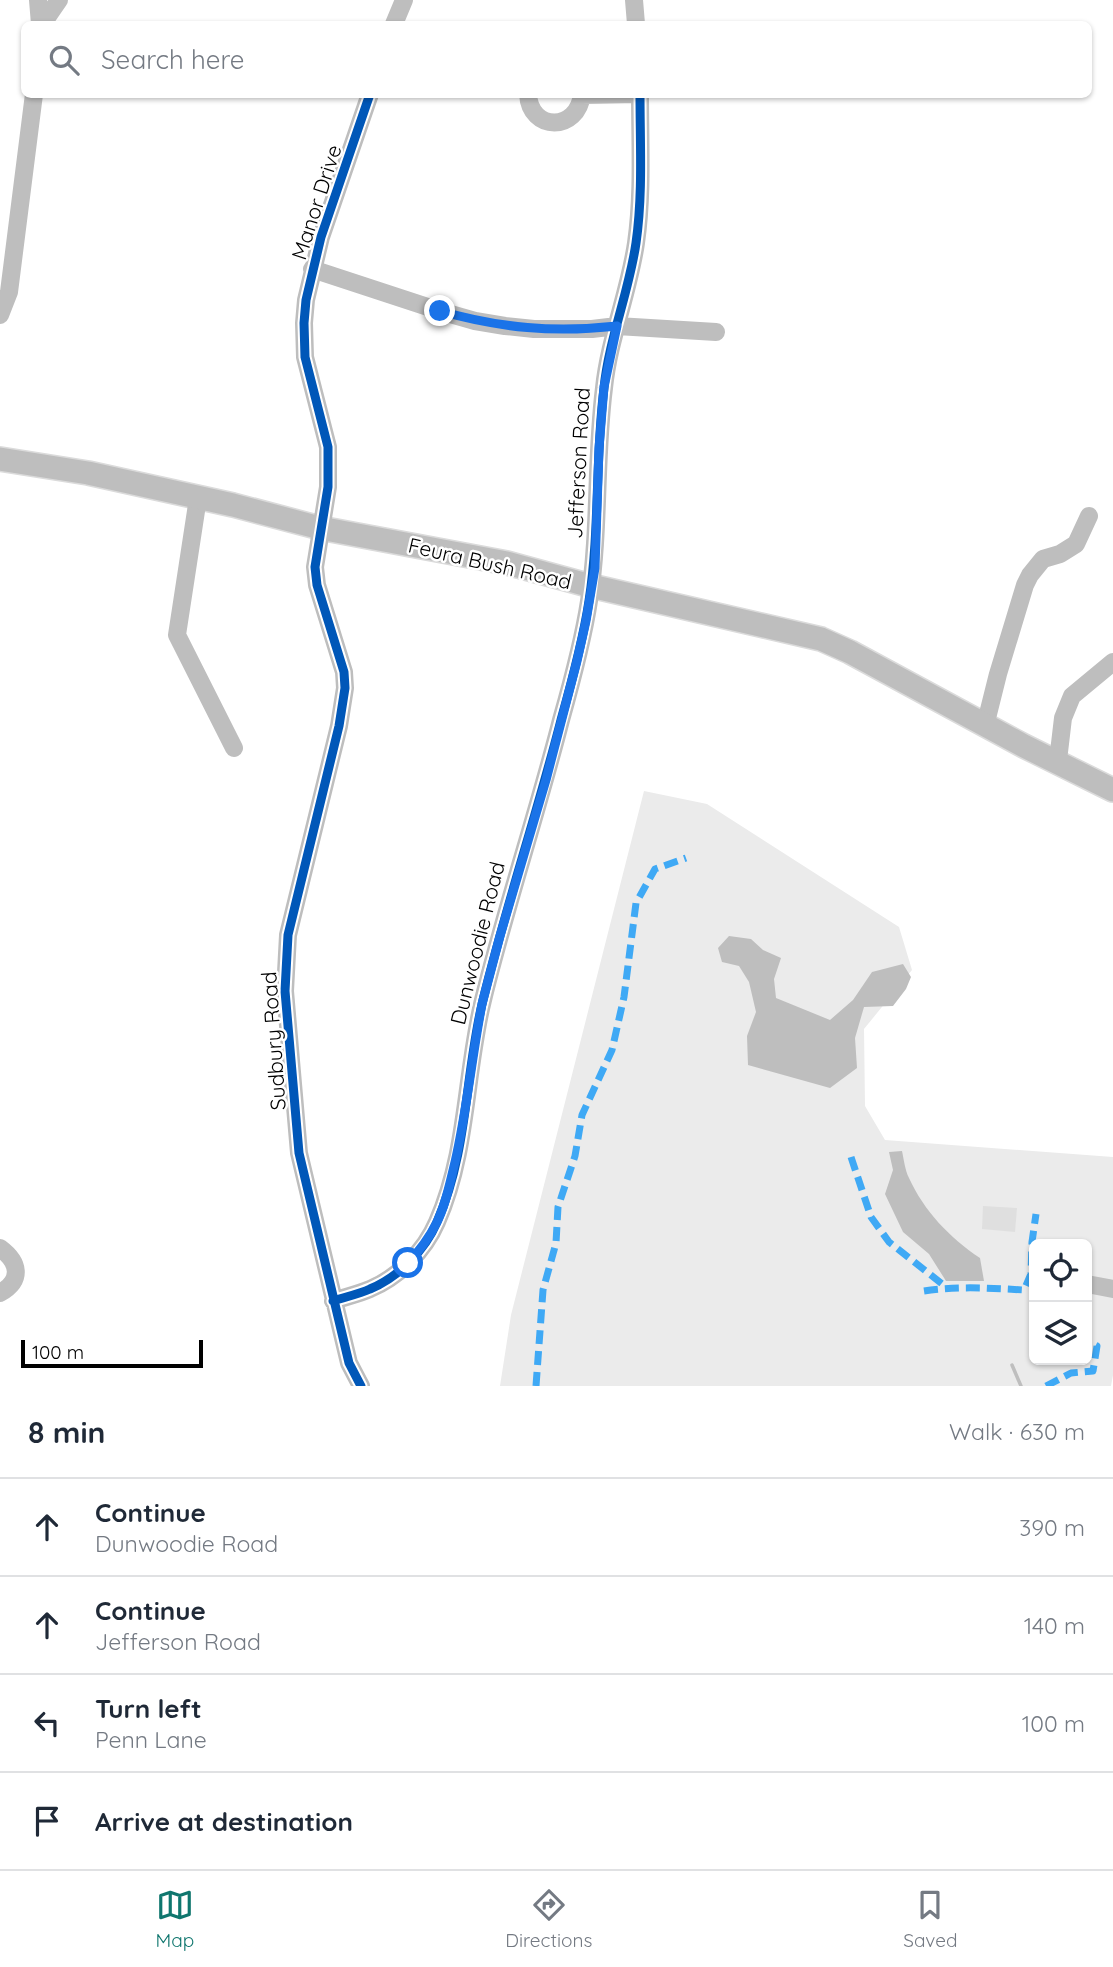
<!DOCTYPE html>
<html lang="en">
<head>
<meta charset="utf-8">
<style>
	:root { --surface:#fff; --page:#f2f2f3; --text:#1f2937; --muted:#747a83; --line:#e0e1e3; --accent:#0f766e }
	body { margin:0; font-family:Quicksand,sans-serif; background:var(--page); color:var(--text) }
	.controls { position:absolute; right:21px; bottom:21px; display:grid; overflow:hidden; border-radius:10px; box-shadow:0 2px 5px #0004 }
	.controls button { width:63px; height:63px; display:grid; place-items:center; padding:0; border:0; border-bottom:2px solid var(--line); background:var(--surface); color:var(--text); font:35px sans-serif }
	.scale { position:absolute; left:21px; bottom:18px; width:182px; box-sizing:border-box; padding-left:7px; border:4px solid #000; border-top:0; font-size:19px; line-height:24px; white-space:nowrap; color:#000; -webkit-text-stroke:5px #fff; paint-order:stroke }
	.stop { position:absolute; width:21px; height:21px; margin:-16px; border:5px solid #1a73e8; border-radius:50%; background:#fff }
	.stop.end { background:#1a73e8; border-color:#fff; box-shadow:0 2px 7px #0008 }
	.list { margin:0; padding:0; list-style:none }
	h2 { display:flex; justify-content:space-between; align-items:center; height:91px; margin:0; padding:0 28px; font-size:30px }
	h2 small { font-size:23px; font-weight:400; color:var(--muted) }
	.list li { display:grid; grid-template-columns:46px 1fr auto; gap:21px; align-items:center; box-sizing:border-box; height:98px; padding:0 28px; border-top:2px solid var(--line) }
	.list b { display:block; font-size:26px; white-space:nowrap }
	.list p { margin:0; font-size:23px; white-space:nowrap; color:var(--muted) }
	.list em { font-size:23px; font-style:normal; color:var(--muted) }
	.icon { flex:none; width:38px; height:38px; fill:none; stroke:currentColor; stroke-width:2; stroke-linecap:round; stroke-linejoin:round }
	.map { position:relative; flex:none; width:1113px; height:1386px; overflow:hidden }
	.search { position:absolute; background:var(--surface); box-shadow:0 2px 5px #0004; left:21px; right:21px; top:21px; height:77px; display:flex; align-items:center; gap:18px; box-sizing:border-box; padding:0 24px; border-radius:10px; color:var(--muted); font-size:26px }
	.sheet { height:483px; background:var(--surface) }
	nav { display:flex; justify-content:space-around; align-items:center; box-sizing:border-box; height:98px; border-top:2px solid var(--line); background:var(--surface); font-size:19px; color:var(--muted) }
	nav a { display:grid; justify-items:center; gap:4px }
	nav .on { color:var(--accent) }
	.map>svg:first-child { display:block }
	.green { fill:#ebebeb; fill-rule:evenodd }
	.water { fill:#bebebe }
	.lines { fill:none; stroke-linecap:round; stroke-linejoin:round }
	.stream { stroke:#bebebe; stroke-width:3.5 }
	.building { fill:#dfdfdf }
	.major-casing { stroke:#dbdbdb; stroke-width:26 }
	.minor { stroke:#bebebe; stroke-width:18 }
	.major { stroke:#bebebe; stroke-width:23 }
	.quiet { stroke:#3fa9f5; stroke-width:7; stroke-dasharray:14 7; stroke-linecap:butt }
	.cycleway-casing { stroke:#fff; stroke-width:13 }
	.cycleway { stroke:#0057b8; stroke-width:9 }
	.route { stroke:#1a73e8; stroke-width:9 }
	.labels { text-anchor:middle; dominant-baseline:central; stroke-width:5; stroke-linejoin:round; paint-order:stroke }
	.street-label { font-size:21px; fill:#000; stroke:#fff }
</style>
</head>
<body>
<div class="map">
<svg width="1113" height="1386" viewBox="0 0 1113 1386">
	<rect width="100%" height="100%" fill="#fff"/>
	<!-- green -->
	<path class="green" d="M 644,791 L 707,804 L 899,927 L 912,970 L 864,1029 L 865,1106 L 885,1140 L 1113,1157 L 1113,1375 L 1111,1386 L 500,1386 L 511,1315 ZM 1034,1244 L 1087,1244 L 1087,1360 L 1034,1360 Z"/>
	<!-- water -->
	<path class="water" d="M 729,936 L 751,939 L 763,950 L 781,958 L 774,979 L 776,998 L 830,1020 L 853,1000 L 872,972 L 903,964 L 911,977 L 906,989 L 893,1006 L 864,1007 L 855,1038 L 857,1068 L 830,1088 L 748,1065 L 747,1036 L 756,1012 L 749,982 L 739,966 L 722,962 L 718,948 Z
		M 902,1151 C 904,1160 905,1170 909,1178 C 924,1211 950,1238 980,1258 L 984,1281 L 946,1281 L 929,1254 L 903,1232 L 885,1194 L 893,1170 L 889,1152 Z"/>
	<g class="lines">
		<!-- stream -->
		<path class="stream" d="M 1012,1365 L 1021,1386"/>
	</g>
	<!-- building -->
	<path class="building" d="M 983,1206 L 1017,1208 L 1015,1232 L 982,1229 Z"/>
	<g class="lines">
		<!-- major casing -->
		<g class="major-casing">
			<path id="major" d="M 0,459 L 88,473 L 233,505 L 320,528 L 507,563 L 591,586 L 821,639 L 850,652 L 1024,746 L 1113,790"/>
		</g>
		<!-- minor -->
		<path class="minor" d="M 38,0 L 40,24
			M 634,0 L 636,24
			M 44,24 L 48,16 L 59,0
			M 394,24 L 404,0
			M 528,94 C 530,132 578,132 582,94
			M 582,95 L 639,94
			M 312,269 L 440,311 L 475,321 L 505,326 L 534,329 L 592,329 L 617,326 L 716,332
			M 0,315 L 9,292 L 34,94
			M 198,498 L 177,635 L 234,748
			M 985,726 L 998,674 L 1025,585 L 1030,575 L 1043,559 L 1060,554 L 1076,544 L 1089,516
			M 1054,762 L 1059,752 L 1063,718 L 1072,696 L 1113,662
			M 0,1248 C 19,1262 23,1280 0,1293
			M 1087,1284 L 1113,1289
			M 333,1301 C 345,1297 359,1294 370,1289 C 399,1277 425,1250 437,1222 C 468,1152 465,1073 483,1000 C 506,906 537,814 561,720 C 572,681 583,641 589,601 C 600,530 595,459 604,388 C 609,339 629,292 636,243 C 643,194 640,144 640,94
			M 361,1386 L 349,1363 L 299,1153 L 285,991 L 288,935 L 339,726 L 345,688 L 344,672 L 317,585 L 315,567 L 328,487 L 328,447 L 305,357 L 304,323 L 306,300 L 321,237 L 370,94"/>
		<!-- major -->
		<use href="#major" class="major"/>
		<!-- quiet -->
		<path class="quiet" d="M 851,1157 L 871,1217 L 889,1242 L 946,1287
			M 924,1291 C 957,1286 990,1288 1024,1290 L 1031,1274 L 1032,1242 L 1036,1214
			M 536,1386 L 543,1290 L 556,1243 L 558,1207 L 575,1156 L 582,1115 L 612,1050 L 624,997 L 636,903 L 655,869 L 686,858
			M 1046,1386 L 1071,1373 L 1093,1371 L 1097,1346 L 1087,1341"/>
		<!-- cycleway casing -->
		<g class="cycleway-casing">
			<path id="cycleway" d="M 333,1301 C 345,1297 359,1294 370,1289 C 399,1277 425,1250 437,1222 C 468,1152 465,1073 483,1000 C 506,906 537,814 561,720 C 572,681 583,641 589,601 C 600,530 595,459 604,388 C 609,339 629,292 636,243 C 643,194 640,144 640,94
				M 361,1386 L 349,1363 L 299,1153 L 285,991 L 288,935 L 339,726 L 345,688 L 344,672 L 317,585 L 315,567 L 328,487 L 328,447 L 305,357 L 304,323 L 306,300 L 321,237 L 370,94"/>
		</g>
		<!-- cycleway -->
		<use href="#cycleway" class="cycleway"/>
	</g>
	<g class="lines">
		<!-- route -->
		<path class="route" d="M 408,1263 C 419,1251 429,1238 436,1224 C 446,1205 450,1182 455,1162 C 467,1110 472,1056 482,1004 L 500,936 L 546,780 L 577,661 L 586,621 L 595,568 L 599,448 L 604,387 L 617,326 C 554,333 500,328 440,311"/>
	</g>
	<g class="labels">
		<!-- street labels -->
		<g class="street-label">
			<text transform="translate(316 202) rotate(-72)">Manor Drive</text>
			<text transform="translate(578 463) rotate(-87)">Jefferson Road</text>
			<text transform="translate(490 563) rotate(13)">Feura Bush Road</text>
			<text transform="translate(477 943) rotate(-76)">Dunwoodie Road</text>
			<text transform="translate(273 1041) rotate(-94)">Sudbury Road</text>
		</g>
	</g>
</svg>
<div class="controls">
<button><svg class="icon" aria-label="locate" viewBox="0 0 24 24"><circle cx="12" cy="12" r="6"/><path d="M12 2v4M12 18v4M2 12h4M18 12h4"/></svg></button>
<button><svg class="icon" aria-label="layers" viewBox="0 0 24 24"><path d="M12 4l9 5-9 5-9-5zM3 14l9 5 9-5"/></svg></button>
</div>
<div class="scale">100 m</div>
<div class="stop" style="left:408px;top:1263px"></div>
<div class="stop end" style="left:440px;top:311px"></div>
<div class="search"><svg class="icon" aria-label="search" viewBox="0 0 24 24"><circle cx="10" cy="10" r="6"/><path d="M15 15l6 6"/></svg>Search here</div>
</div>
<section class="sheet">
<h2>8 min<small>Walk · 630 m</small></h2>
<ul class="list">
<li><svg class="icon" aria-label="ahead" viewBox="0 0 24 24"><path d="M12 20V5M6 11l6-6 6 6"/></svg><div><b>Continue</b><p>Dunwoodie Road</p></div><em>390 m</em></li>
<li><svg class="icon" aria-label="ahead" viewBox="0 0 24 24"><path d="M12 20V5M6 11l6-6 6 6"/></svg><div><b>Continue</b><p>Jefferson Road</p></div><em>140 m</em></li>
<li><svg class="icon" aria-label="left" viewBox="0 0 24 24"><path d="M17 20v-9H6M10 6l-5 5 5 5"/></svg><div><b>Turn left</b><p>Penn Lane</p></div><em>100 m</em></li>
<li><svg class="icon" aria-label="arrive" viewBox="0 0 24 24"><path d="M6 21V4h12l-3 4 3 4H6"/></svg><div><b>Arrive at destination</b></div></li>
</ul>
</section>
<nav>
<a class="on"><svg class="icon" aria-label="map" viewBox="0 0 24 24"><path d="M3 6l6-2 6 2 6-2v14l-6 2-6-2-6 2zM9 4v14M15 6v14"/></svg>Map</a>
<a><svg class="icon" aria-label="directions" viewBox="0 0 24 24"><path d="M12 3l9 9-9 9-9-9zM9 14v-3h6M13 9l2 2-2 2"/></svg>Directions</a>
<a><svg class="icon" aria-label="saved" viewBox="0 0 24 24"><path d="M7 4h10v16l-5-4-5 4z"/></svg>Saved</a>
</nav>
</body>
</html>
